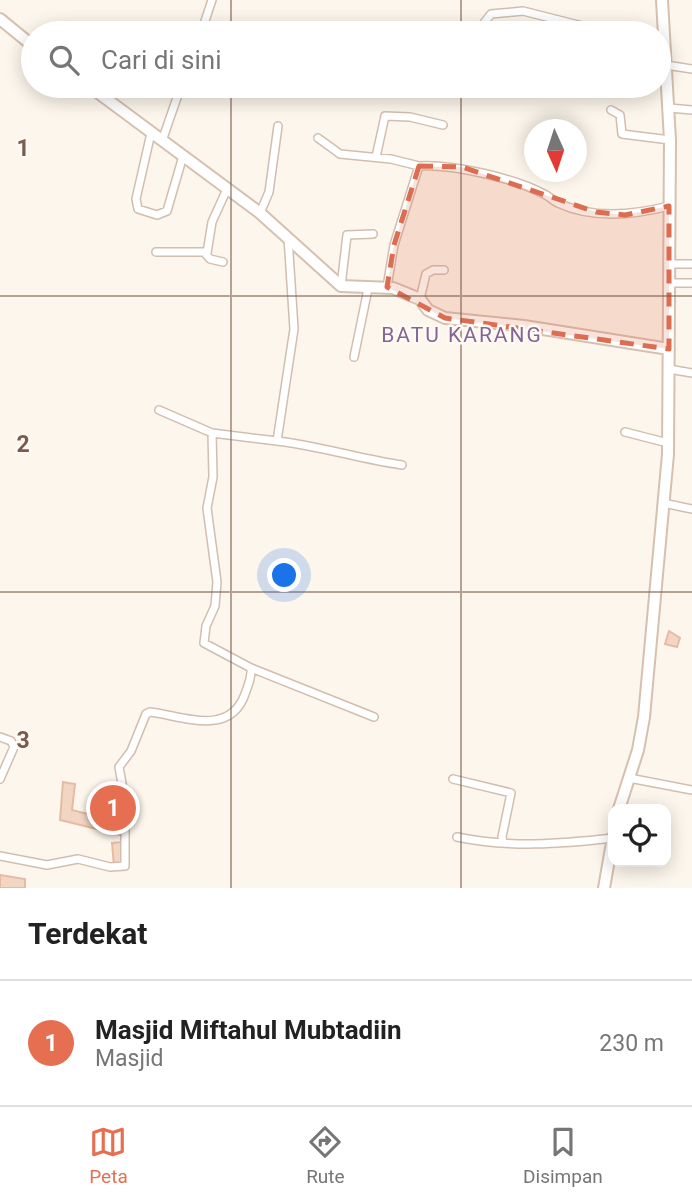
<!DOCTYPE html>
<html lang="id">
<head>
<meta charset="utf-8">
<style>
	:root { --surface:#fff; --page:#f6f6f6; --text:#222; --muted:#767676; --line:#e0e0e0; --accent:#e76f51 }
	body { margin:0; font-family:Roboto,sans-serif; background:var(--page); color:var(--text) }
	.controls { position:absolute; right:21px; bottom:21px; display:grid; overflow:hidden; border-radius:14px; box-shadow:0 4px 18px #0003 }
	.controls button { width:63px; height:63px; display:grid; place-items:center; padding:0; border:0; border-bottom:2px solid var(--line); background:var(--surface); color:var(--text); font:35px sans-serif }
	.compass { position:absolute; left:524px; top:119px; width:63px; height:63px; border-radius:50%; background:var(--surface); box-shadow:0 4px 18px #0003; rotate:177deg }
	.you { position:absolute; left:285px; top:576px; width:24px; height:24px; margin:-18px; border:5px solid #fff; border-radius:50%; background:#1a73e8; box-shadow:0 0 0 10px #1a73e833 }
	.badge { display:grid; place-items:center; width:46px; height:46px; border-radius:50%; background:var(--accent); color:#fff; font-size:23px; font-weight:700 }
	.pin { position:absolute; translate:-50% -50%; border:4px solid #fff; box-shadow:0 2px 7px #0006 }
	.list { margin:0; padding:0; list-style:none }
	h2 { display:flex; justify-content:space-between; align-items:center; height:91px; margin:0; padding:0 28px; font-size:30px }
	h2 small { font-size:23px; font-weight:400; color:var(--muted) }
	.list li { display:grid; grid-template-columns:46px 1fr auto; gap:21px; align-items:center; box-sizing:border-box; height:126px; padding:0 28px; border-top:2px solid var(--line) }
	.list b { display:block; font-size:26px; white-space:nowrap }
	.list p { margin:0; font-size:23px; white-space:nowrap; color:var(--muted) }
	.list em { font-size:23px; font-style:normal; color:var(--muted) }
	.icon { flex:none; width:38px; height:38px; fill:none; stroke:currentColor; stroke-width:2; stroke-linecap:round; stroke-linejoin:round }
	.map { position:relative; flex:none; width:692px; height:888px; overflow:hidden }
	.search { position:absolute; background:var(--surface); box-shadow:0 4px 18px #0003; left:21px; right:21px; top:21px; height:77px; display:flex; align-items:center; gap:18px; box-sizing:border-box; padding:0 24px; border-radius:38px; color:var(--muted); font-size:26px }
	.sheet { height:217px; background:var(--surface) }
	nav { display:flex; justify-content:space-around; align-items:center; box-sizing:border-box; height:98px; border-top:2px solid var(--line); background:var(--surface); font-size:19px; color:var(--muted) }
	nav a { display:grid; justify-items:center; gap:4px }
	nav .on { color:var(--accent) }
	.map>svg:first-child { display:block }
	.building { fill:#f3d5c3; stroke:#e6bba3; stroke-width:2 }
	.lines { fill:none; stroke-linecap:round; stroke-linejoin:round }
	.street-casing { stroke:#d1beb0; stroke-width:10 }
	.secondary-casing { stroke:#d6c0b0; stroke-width:14 }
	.street { stroke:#fff; stroke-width:7 }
	.secondary { stroke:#fff; stroke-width:10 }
	.marked { fill:#dc6d51; fill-opacity:0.2; stroke:#dc6d51; stroke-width:5; stroke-dasharray:14 9; stroke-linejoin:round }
	.grid { fill:none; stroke:#7a5c4d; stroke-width:2; stroke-opacity:0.55 }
	.labels { text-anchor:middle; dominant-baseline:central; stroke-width:5; stroke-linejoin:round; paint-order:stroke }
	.quarter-label { font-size:21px; letter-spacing:2px; fill:#846695; stroke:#fffaf3 }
	.grid-label { font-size:23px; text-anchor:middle; font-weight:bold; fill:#7a5c4d; stroke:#fffaf3; stroke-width:5; stroke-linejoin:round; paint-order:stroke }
</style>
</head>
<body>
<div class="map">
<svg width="692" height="888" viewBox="0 0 692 888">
	<rect width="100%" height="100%" fill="#fdf6ec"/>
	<!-- building -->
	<path class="building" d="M 669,631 L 680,638 L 677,647 L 665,644 Z
		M 63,782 L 75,784 L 72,810 L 123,823 L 121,835 L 60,820 Z
		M 104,797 L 126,802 L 122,819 L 100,814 Z
		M 123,842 L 125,865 L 114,866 L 112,843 Z
		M 0,875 L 25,879 L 25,888 L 0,888 Z"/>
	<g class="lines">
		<!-- street casing -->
		<g class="street-casing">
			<path id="street" d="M 484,23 L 491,14 L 523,11 L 590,28 L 597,33
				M 201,33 L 212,0
				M 666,65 L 692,69
				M 669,108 L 692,110
				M 611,110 L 620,115 L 622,134 L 670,140
				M 151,133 L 136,199 L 138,209 L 157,215 L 167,211 L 183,156
				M 318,138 L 340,154 L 391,159 L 419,166
				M 162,141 L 181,86
				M 376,157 L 385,116 L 410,117 L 443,125
				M 260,213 L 269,192 L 278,126
				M 156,252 L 204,252 L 210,259 L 223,262
				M 207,253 L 212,222 L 227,189
				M 669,264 L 692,264
				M 668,283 L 692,283
				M 341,286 L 347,235 L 373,234
				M 387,287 L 394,245 L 419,166 C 453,164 514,178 544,194 C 549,196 553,201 558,203 C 592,219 634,215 669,206
				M 420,299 L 426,274 L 433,270 L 444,270
				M 354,357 L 368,289
				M 669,369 L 692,373
				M 159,410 L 212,433
				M 625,432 L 668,443
				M 277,441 C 320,446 360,459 402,465
				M 663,503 L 692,509
				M 251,668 L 374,717
				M 0,737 L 11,741 L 14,747 L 0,779
				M 629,778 L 692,790
				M 453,779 L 511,793 L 502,837 L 503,843
				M 457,837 C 510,848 560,844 613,838
				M 0,856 L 47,865 L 78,859 L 110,867 L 125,866 L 125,828 L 130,800 L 123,789 L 119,767 L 131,751 L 146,714 L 150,712 C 183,716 230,737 245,694 C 248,686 252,677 251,668 L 204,643 L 206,626 L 215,606 L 217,582 L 207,508 L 213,477 L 212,433 L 277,441 L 294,329 L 288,237"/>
		</g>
		<!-- secondary casing -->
		<g class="secondary-casing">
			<path id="secondary" d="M 0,19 L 33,46
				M 89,86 L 260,213 L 341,286 L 393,288 L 420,299 L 428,310 L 445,318 L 524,326 L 669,349
				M 619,809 L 638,750 L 644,717 L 668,454 L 670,140 L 662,0
				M 604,888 L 613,837"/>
		</g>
		<!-- street -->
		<use href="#street" class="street"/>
		<!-- secondary -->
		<use href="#secondary" class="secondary"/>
	</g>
	<!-- marked area -->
	<path class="marked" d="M 419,166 L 462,167 L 596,212 L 625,215 L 669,206 L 669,349 L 445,318 L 387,287 L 394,245 Z"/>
	<!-- grid -->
	<path class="grid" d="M 231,0 L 231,33M 461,0 L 461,33M 231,86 L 231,888M 461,86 L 461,888M 0,296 L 692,296M 0,592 L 692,592"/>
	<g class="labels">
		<!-- quarter labels -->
		<g class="quarter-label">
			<text x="462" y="335">BATU KARANG</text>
		</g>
	</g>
	<g class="grid-label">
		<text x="23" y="156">1</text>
		<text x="23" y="452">2</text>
		<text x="23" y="748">3</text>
	</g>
</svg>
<div class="controls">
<button><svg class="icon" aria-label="locate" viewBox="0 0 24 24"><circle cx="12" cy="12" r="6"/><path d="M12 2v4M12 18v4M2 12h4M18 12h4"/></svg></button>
</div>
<svg class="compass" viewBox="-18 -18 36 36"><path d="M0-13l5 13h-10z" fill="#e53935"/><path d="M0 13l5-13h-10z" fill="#767676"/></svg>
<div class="you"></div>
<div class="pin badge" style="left:113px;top:808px">1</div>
<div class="search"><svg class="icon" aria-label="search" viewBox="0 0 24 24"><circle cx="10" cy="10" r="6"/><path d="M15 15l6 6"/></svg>Cari di sini</div>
</div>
<section class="sheet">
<h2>Terdekat<small></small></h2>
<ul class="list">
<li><span class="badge">1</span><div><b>Masjid Miftahul Mubtadiin</b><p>Masjid</p></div><em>230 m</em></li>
</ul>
</section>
<nav>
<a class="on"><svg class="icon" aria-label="map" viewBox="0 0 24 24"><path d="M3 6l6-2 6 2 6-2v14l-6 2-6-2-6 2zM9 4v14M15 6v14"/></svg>Peta</a>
<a><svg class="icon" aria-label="directions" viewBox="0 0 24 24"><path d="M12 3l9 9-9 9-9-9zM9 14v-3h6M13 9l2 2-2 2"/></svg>Rute</a>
<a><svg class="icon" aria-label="saved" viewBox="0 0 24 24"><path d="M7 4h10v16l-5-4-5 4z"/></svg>Disimpan</a>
</nav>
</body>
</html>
